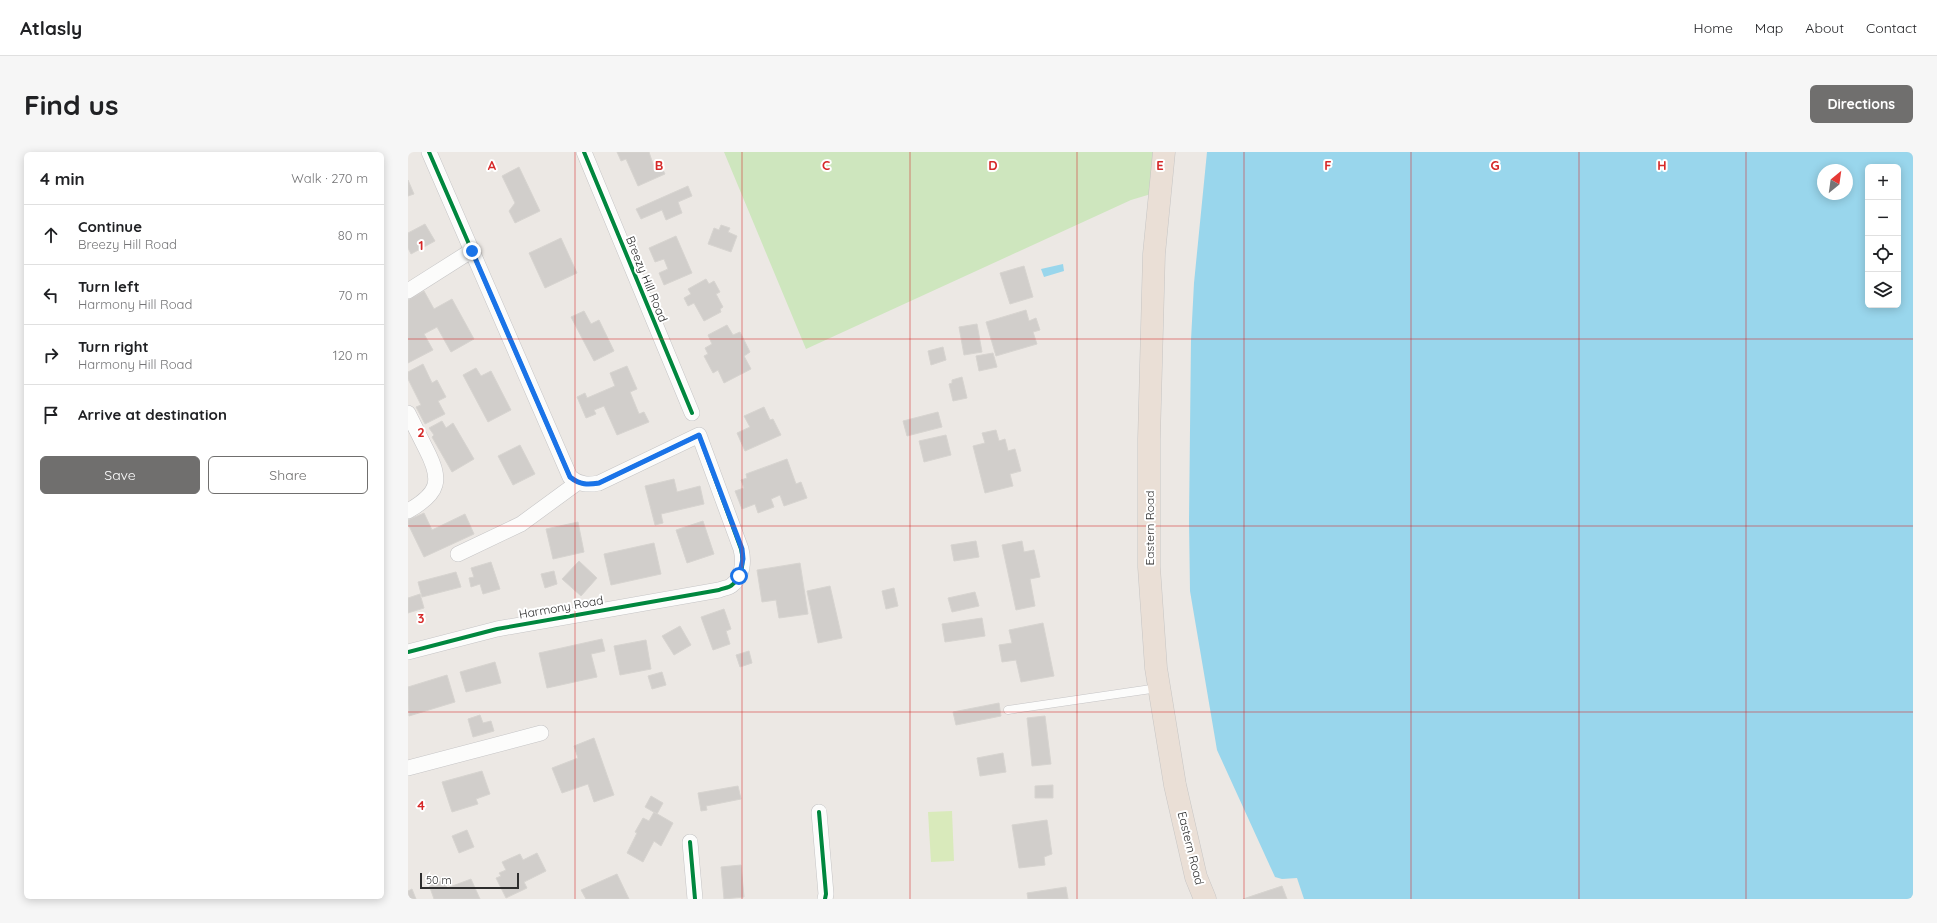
<!DOCTYPE html>
<html lang="en">
<head>
<meta charset="utf-8">
<style>
	:root { --surface:#fff; --page:#f6f6f6; --text:#202124; --muted:#757577; --line:#e0e0e0; --accent:#706f6e }
	body { margin:0; font-family:Quicksand,sans-serif; background:var(--page); color:var(--text) }
	.controls { position:absolute; right:12px; top:12px; display:grid; overflow:hidden; border-radius:6px; box-shadow:0 2px 10px #0003 }
	.controls button { width:36px; height:36px; display:grid; place-items:center; padding:0; border:0; border-bottom:1px solid var(--line); background:var(--surface); color:var(--text); font:20px sans-serif }
	.compass { position:absolute; left:1409px; top:12px; width:36px; height:36px; border-radius:50%; background:var(--surface); box-shadow:0 2px 10px #0003; rotate:29deg }
	.scale { position:absolute; left:12px; bottom:10px; width:99px; box-sizing:border-box; padding-left:4px; border:2px solid #2e2e2e; border-top:0; font-size:11px; line-height:14px; white-space:nowrap; color:#2e2e2e; -webkit-text-stroke:3px #fff; paint-order:stroke }
	.stop { position:absolute; width:12px; height:12px; margin:-9px; border:3px solid #1a73e8; border-radius:50%; background:#fff }
	.stop.end { background:#1a73e8; border-color:#fff; box-shadow:0 1px 4px #0008 }
	.list { margin:0; padding:0; list-style:none }
	h2 { display:flex; justify-content:space-between; align-items:center; height:52px; margin:0; padding:0 16px; font-size:17px }
	h2 small { font-size:13px; font-weight:400; color:var(--muted) }
	.list li { display:grid; grid-template-columns:26px 1fr auto; gap:12px; align-items:center; box-sizing:border-box; height:60px; padding:0 16px; border-top:1px solid var(--line) }
	.list b { display:block; font-size:15px; white-space:nowrap }
	.list p { margin:0; font-size:13px; white-space:nowrap; color:var(--muted) }
	.list em { font-size:13px; font-style:normal; color:var(--muted) }
	.actions { display:flex; gap:8px; padding:12px 16px }
	.actions a { flex:1; padding:9px 0; border:1px solid var(--accent); border-radius:6px; text-align:center; font-size:14px; color:var(--accent) }
	.actions .main { background:var(--accent); color:#fff }
	.icon { flex:none; width:22px; height:22px; fill:none; stroke:currentColor; stroke-width:2; stroke-linecap:round; stroke-linejoin:round }
	.map { position:relative; flex:none; width:1505px; height:747px; overflow:hidden; border-radius:6px }
	header { display:flex; align-items:center; gap:24px; box-sizing:border-box; height:56px; padding:0 20px; background:var(--surface); border-bottom:1px solid var(--line) }
	header strong { font-size:19px }
	nav { display:flex; gap:22px; margin-inline-start:auto; font-size:14px }
	.intro { display:flex; align-items:center; justify-content:space-between; box-sizing:border-box; height:96px; padding:0 24px }
	h1 { margin:0; font-size:28px }
	.button { padding:10px 18px; border-radius:6px; background:var(--accent); color:#fff; font-size:14px; font-weight:700 }
	main { display:flex; gap:24px; padding:0 24px }
	aside { flex:1; background:var(--surface); border-radius:6px; box-shadow:0 2px 10px #0003 }
	.map>svg:first-child { display:block }
	.green { fill:#cee6be }
	.pitch { fill:#d9eabb }
	.water { fill:#99d6ec; fill-rule:evenodd }
	.building { fill:#d1cecb; stroke:#d7d4d0 }
	.lines { fill:none; stroke-linecap:round; stroke-linejoin:round }
	.lane-casing { stroke:#c5c4c5; stroke-width:9 }
	.street-casing { stroke:#c5c4c5; stroke-width:16 }
	.highway-casing { stroke:#c6c5c4; stroke-width:23 }
	.lane { stroke:#fcfcfb; stroke-width:8 }
	.street { stroke:#fcfcfb; stroke-width:15 }
	.highway { stroke:#eadfd6; stroke-width:22 }
	.cycleway-casing { stroke:#fff; stroke-width:6 }
	.cycleway { stroke:#00873e; stroke-width:4 }
	.route { stroke:#1a73e8; stroke-width:5 }
	.grid { fill:none; stroke:#d62828; stroke-width:1; stroke-opacity:0.55 }
	.labels { text-anchor:middle; dominant-baseline:central; stroke-width:4; stroke-linejoin:round; paint-order:stroke }
	.street-label { font-size:12px; fill:#2e2e2e; stroke:#fff }
	.grid-label { font-size:13px; text-anchor:middle; font-weight:bold; fill:#d62828; stroke:#fff; stroke-width:4; stroke-linejoin:round; paint-order:stroke }
</style>
</head>
<body>
<header>
<strong>Atlasly</strong>
<nav><a>Home</a><a>Map</a><a>About</a><a>Contact</a></nav>
</header>
<div class="intro"><h1>Find us</h1><a class="button">Directions</a></div>
<main>
<aside>
<h2>4 min<small>Walk · 270 m</small></h2>
<ul class="list">
<li><svg class="icon" aria-label="ahead" viewBox="0 0 24 24"><path d="M12 20V5M6 11l6-6 6 6"/></svg><div><b>Continue</b><p>Breezy Hill Road</p></div><em>80 m</em></li>
<li><svg class="icon" aria-label="left" viewBox="0 0 24 24"><path d="M17 20v-9H6M10 6l-5 5 5 5"/></svg><div><b>Turn left</b><p>Harmony Hill Road</p></div><em>70 m</em></li>
<li><svg class="icon" aria-label="right" viewBox="0 0 24 24"><path d="M7 20v-9h11M14 6l5 5-5 5"/></svg><div><b>Turn right</b><p>Harmony Hill Road</p></div><em>120 m</em></li>
<li><svg class="icon" aria-label="arrive" viewBox="0 0 24 24"><path d="M6 21V4h12l-3 4 3 4H6"/></svg><div><b>Arrive at destination</b></div></li>
</ul>
<div class="actions"><a class="main">Save</a><a>Share</a></div>
</aside>
<div class="map">
<svg width="1505" height="747" viewBox="0 0 1505 747">
	<rect width="100%" height="100%" fill="#ece8e4"/>
	<!-- green -->
	<path class="green" d="M 316,0 L 747,0 L 743,42 L 723,48 L 398,197 Z"/>
	<!-- pitch -->
	<path class="pitch" d="M 544,659 L 546,709 L 523,710 L 520,660 Z"/>
	<!-- water -->
	<path class="water" d="M 799,0 L 1505,0 L 1505,747 L 896,747 L 889,726 L 874,727 L 867,725 L 809,598 L 782,439 L 781,369 L 783,188 L 786,131 ZM 1460,15 L 1490,15 L 1490,153 L 1460,153 ZM 1415,18 L 1439,18 L 1439,42 L 1415,42 Z
		M 655,112 L 656,119 L 636,125 L 633,117 Z"/>
	<!-- building -->
	<path class="building" d="M 209,0 L 241,0 L 245,12 L 251,10 L 257,22 L 230,34 L 218,7 L 213,9 Z
		M 111,15 L 132,59 L 107,71 L 101,59 L 107,51 L 94,24 Z
		M 0,28 L 6,42 L 0,44 Z
		M 280,34 L 284,44 L 270,50 L 274,61 L 258,68 L 254,58 L 233,67 L 228,57 Z
		M 17,72 L 27,89 L 3,102 L 0,96 L 0,81 Z
		M 313,73 L 322,76 L 320,80 L 329,84 L 323,100 L 300,92 L 306,76 L 311,78 Z
		M 268,84 L 284,121 L 256,133 L 251,121 L 260,117 L 256,107 L 247,110 L 241,96 Z
		M 153,86 L 169,121 L 137,136 L 121,101 Z
		M 616,114 L 625,145 L 602,152 L 592,121 Z
		M 298,127 L 301,132 L 306,129 L 312,140 L 308,142 L 315,155 L 312,157 L 313,160 L 296,169 L 286,151 L 280,154 L 276,146 L 283,142 L 280,137 Z
		M 16,139 L 26,157 L 44,147 L 66,187 L 43,200 L 29,175 L 16,182 L 25,198 L 0,211 L 0,148 Z
		M 618,158 L 621,169 L 628,166 L 632,178 L 625,180 L 629,192 L 588,204 L 578,170 Z
		M 176,159 L 183,172 L 191,168 L 206,199 L 186,209 L 163,165 Z
		M 569,172 L 574,200 L 556,203 L 551,175 Z
		M 319,173 L 325,183 L 332,180 L 342,200 L 336,204 L 343,217 L 316,231 L 310,218 L 305,221 L 296,204 L 300,202 L 297,196 L 304,192 L 300,183 Z
		M 535,195 L 538,208 L 523,213 L 520,199 Z
		M 585,201 L 589,215 L 571,219 L 568,204 Z
		M 15,212 L 24,231 L 29,228 L 38,245 L 30,249 L 37,262 L 17,272 L 8,255 L 13,253 L 0,227 L 0,220 Z
		M 219,214 L 229,237 L 222,240 L 231,262 L 236,260 L 241,270 L 209,283 L 196,254 L 186,258 L 188,262 L 178,266 L 169,245 L 177,241 L 179,246 L 207,234 L 202,221 Z
		M 68,216 L 73,224 L 83,219 L 103,258 L 80,270 L 55,223 Z
		M 554,225 L 559,246 L 545,249 L 541,232 L 544,231 L 544,228 Z
		M 356,255 L 362,268 L 365,267 L 373,283 L 337,299 L 329,281 L 342,275 L 336,264 Z
		M 530,260 L 534,275 L 499,284 L 495,269 Z
		M 34,269 L 38,276 L 45,271 L 66,307 L 44,320 L 24,285 L 26,283 L 21,276 Z
		M 588,278 L 591,289 L 597,287 L 600,299 L 607,297 L 613,319 L 602,322 L 605,334 L 577,341 L 565,294 L 577,291 L 574,281 Z
		M 538,283 L 543,303 L 516,310 L 511,289 Z
		M 112,293 L 127,322 L 105,333 L 90,304 Z
		M 379,307 L 388,332 L 393,330 L 399,346 L 376,354 L 372,343 L 363,347 L 366,355 L 350,361 L 347,352 L 334,357 L 327,339 L 336,336 L 333,328 L 339,326 L 338,322 Z
		M 266,327 L 269,340 L 292,334 L 296,352 L 253,362 L 255,371 L 247,373 L 237,334 Z
		M 16,361 L 24,378 L 57,362 L 66,382 L 16,405 L 0,372 L 0,368 Z
		M 295,369 L 306,402 L 279,411 L 268,378 Z
		M 170,370 L 176,400 L 145,407 L 138,377 Z
		M 568,389 L 571,405 L 546,409 L 543,393 Z
		M 614,389 L 616,400 L 626,398 L 632,425 L 622,427 L 627,454 L 608,458 L 594,393 Z
		M 246,391 L 253,422 L 203,433 L 196,402 Z
		M 171,409 L 189,426 L 173,444 L 154,427 Z
		M 83,410 L 92,437 L 75,442 L 72,432 L 63,435 L 61,426 L 66,425 L 63,416 Z
		M 392,411 L 400,462 L 371,466 L 368,448 L 354,450 L 349,418 Z
		M 146,419 L 149,432 L 137,436 L 133,422 Z
		M 48,420 L 53,435 L 14,445 L 10,430 Z
		M 422,434 L 434,486 L 410,491 L 399,439 Z
		M 486,436 L 490,454 L 478,457 L 474,439 Z
		M 567,440 L 571,454 L 544,460 L 540,446 Z
		M 12,442 L 16,456 L 0,461 L 0,446 Z
		M 316,457 L 323,477 L 318,479 L 322,492 L 305,498 L 293,465 Z
		M 574,466 L 577,484 L 537,490 L 534,472 Z
		M 635,471 L 646,524 L 613,530 L 608,508 L 594,510 L 591,493 L 604,491 L 601,478 Z
		M 272,474 L 283,493 L 266,503 L 254,484 Z
		M 194,487 L 197,499 L 183,502 L 189,525 L 139,536 L 131,501 Z
		M 238,488 L 243,517 L 212,523 L 206,494 Z
		M 341,499 L 344,511 L 332,515 L 328,503 Z
		M 87,510 L 93,531 L 58,540 L 52,520 Z
		M 254,520 L 258,533 L 244,537 L 240,524 Z
		M 39,523 L 47,550 L 1,564 L 0,535 Z
		M 591,551 L 593,564 L 548,573 L 545,560 Z
		M 72,563 L 75,571 L 83,569 L 86,579 L 65,585 L 60,567 Z
		M 637,564 L 643,612 L 624,614 L 619,566 Z
		M 186,586 L 206,643 L 186,650 L 180,632 L 154,641 L 144,616 L 170,606 L 166,594 Z
		M 595,601 L 598,620 L 572,624 L 569,606 Z
		M 74,619 L 82,642 L 68,647 L 70,652 L 44,660 L 34,630 Z
		M 645,633 L 645,646 L 627,646 L 627,634 Z
		M 330,634 L 333,647 L 298,654 L 299,658 L 293,659 L 290,641 Z
		M 243,644 L 255,651 L 249,662 L 237,655 Z
		M 246,660 L 265,671 L 253,694 L 246,689 L 235,710 L 219,701 L 229,681 L 227,680 L 235,666 L 241,669 Z
		M 639,668 L 644,702 L 636,705 L 637,713 L 611,716 L 604,673 Z
		M 59,678 L 66,695 L 51,701 L 44,684 Z
		M 129,701 L 138,719 L 116,730 L 119,736 L 98,746 L 88,726 L 93,724 L 91,721 L 98,718 L 94,710 L 112,702 L 115,708 Z
		M 333,713 L 336,745 L 316,747 L 313,715 Z
		M 209,722 L 221,747 L 178,747 L 173,738 Z
		M 63,727 L 72,747 L 26,747 L 21,733 L 36,728 L 39,736 Z
		M 874,734 L 879,747 L 835,747 Z
		M 658,735 L 660,747 L 620,747 L 619,741 Z
		M 4,737 L 8,747 L 0,747 L 0,739 Z"/>
	<g class="lines">
		<!-- lane casing -->
		<g class="lane-casing">
			<path id="lane" d="M 600,558 L 750,536"/>
		</g>
		<!-- street casing -->
		<g class="street-casing">
			<path id="street" d="M 176,0 L 284,261
				M 0,139 L 63,99
				M 0,261 C 6,273 12,285 18,297 C 34,328 32,341 0,359
				M 50,402 L 113,372 L 169,331
				M 0,500 L 89,477 L 311,438 C 315,436 321,436 324,433 C 335,425 336,409 333,397 L 291,283 L 191,331 C 180,333 172,333 162,325 L 21,0
				M 0,616 L 133,581
				M 411,660 L 418,742 L 417,747
				M 282,690 L 287,747"/>
		</g>
		<!-- highway casing -->
		<g class="highway-casing">
			<path id="highway" d="M 756,0 L 746,102 L 741,287 L 741,415 L 748,516 L 767,633 L 788,725 L 797,747"/>
		</g>
		<!-- lane -->
		<use href="#lane" class="lane"/>
		<!-- street -->
		<use href="#street" class="street"/>
		<!-- highway -->
		<use href="#highway" class="highway"/>
		<!-- cycleway casing -->
		<g class="cycleway-casing">
			<path id="cycleway" d="M 176,0 L 284,261
				M 0,500 L 89,477 L 311,438 C 315,436 321,436 324,433 C 335,425 336,409 333,397 L 291,283 L 191,331 C 180,333 172,333 162,325 L 21,0
				M 411,660 L 418,742 L 417,747
				M 282,690 L 287,747"/>
		</g>
		<!-- cycleway -->
		<use href="#cycleway" class="cycleway"/>
	</g>
	<g class="lines">
		<!-- route -->
		<path class="route" d="M 64,99 L 162,325 C 172,333 180,333 191,331 L 291,283 L 334,397 L 335,407 L 331,424"/>
	</g>
	<!-- grid -->
	<path class="grid" d="M 167,0 L 167,747M 334,0 L 334,747M 502,0 L 502,747M 669,0 L 669,747M 836,0 L 836,747M 1003,0 L 1003,747M 1171,0 L 1171,747M 1338,0 L 1338,747M 0,187 L 1505,187M 0,374 L 1505,374M 0,560 L 1505,560"/>
	<g class="labels">
		<!-- street labels -->
		<g class="street-label">
			<text transform="translate(239 127) rotate(68)">Breezy Hill Road</text>
			<text transform="translate(741 376) rotate(-90)">Eastern Road</text>
			<text transform="translate(153 455) rotate(-10)">Harmony Road</text>
			<text transform="translate(783 696) rotate(76)">Eastern Road</text>
		</g>
	</g>
	<g class="grid-label">
		<text x="84" y="18">A</text>
		<text x="251" y="18">B</text>
		<text x="418" y="18">C</text>
		<text x="585" y="18">D</text>
		<text x="752" y="18">E</text>
		<text x="920" y="18">F</text>
		<text x="1087" y="18">G</text>
		<text x="1254" y="18">H</text>
		<text x="13" y="98">1</text>
		<text x="13" y="285">2</text>
		<text x="13" y="471">3</text>
		<text x="13" y="658">4</text>
	</g>
</svg>
<div class="controls">
<button>+</button>
<button>−</button>
<button><svg class="icon" aria-label="locate" viewBox="0 0 24 24"><circle cx="12" cy="12" r="6"/><path d="M12 2v4M12 18v4M2 12h4M18 12h4"/></svg></button>
<button><svg class="icon" aria-label="layers" viewBox="0 0 24 24"><path d="M12 4l9 5-9 5-9-5zM3 14l9 5 9-5"/></svg></button>
</div>
<svg class="compass" viewBox="-18 -18 36 36"><path d="M0-13l5 13h-10z" fill="#e53935"/><path d="M0 13l5-13h-10z" fill="#757577"/></svg>
<div class="scale">50 m</div>
<div class="stop" style="left:331px;top:424px"></div>
<div class="stop end" style="left:64px;top:99px"></div>
</div>
</main>
</body>
</html>
